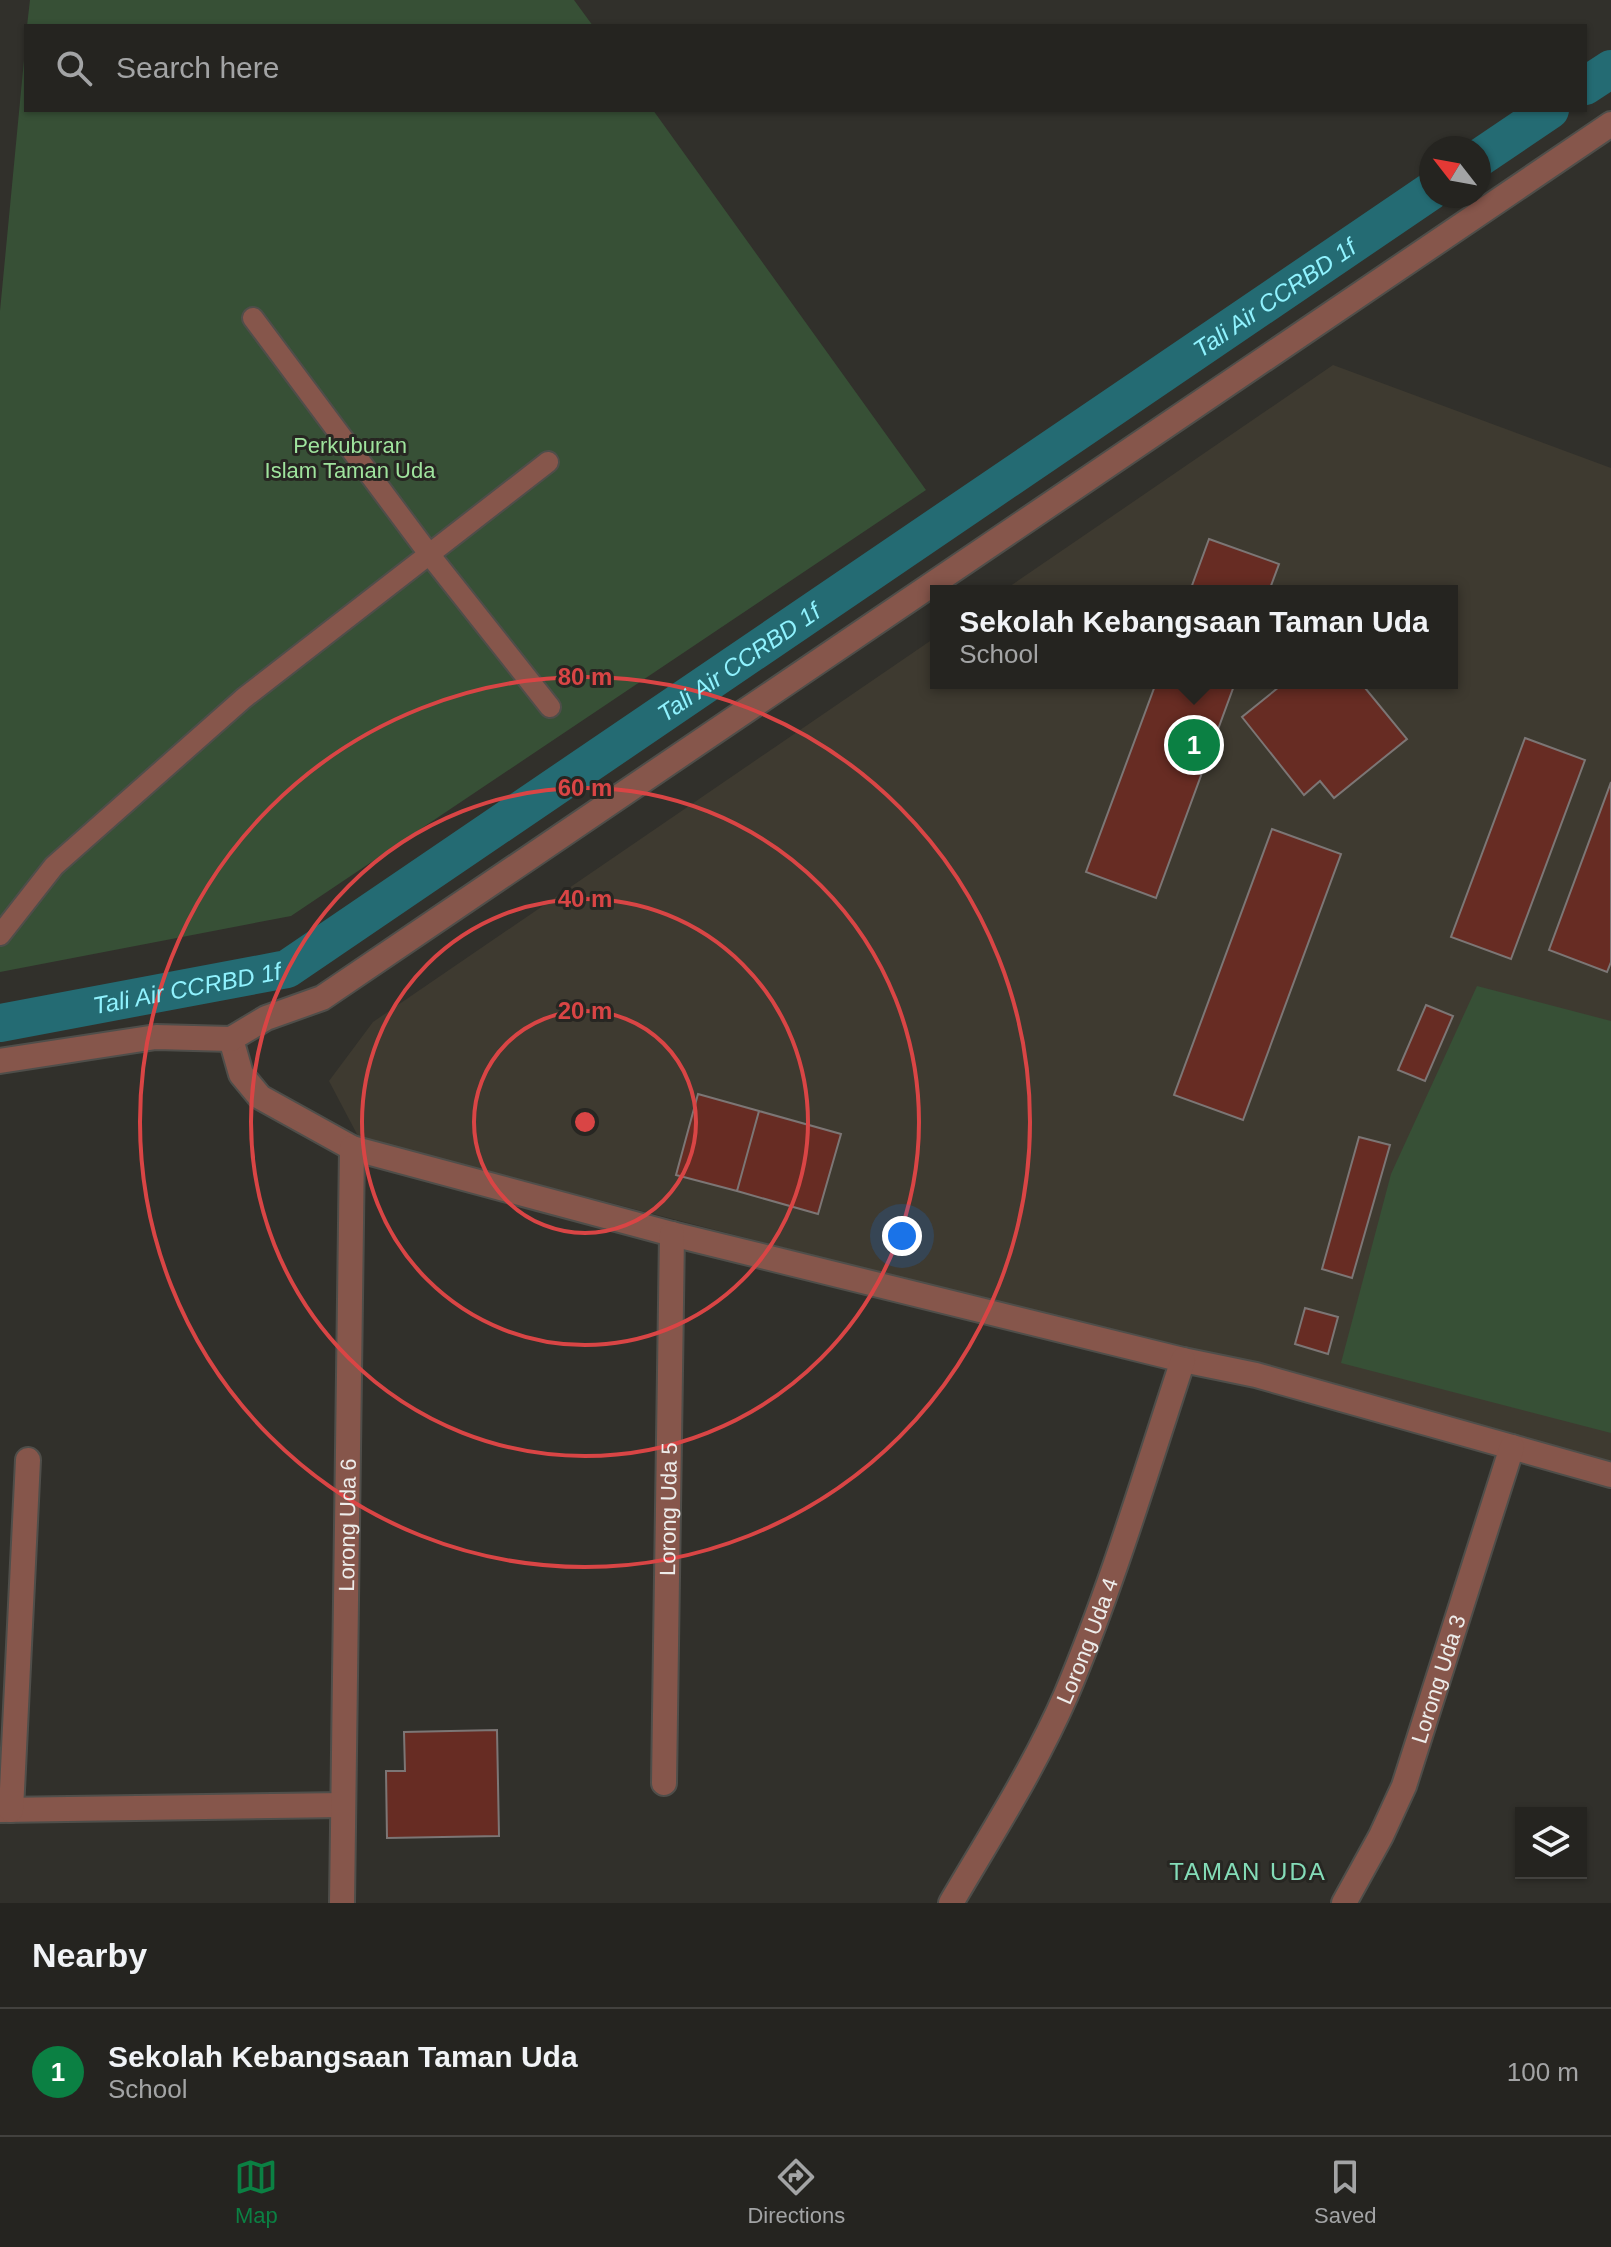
<!DOCTYPE html>
<html lang="en">
<head>
<meta charset="utf-8">
<style>
	:root { --surface:#252420; --page:#31302d; --text:#f1f3f6; --muted:#a3a4a5; --line:#42413e; --accent:#0b8043 }
	body { margin:0; font-family:Helvetica,sans-serif; background:var(--page); color:var(--text) }
	.controls { position:absolute; right:24px; bottom:24px; display:grid; overflow:hidden; border-radius:0px; box-shadow:0 2px 6px #0004 }
	.controls button { width:72px; height:72px; display:grid; place-items:center; padding:0; border:0; border-bottom:2px solid var(--line); background:var(--surface); color:var(--text); font:40px sans-serif }
	.compass { position:absolute; left:1419px; top:136px; width:72px; height:72px; border-radius:50%; background:var(--surface); box-shadow:0 2px 6px #0004; rotate:301deg }
	.you { position:absolute; left:902px; top:1236px; width:28px; height:28px; margin:-20px; border:6px solid #fff; border-radius:50%; background:#1a73e8; box-shadow:0 0 0 12px #1a73e833 }
	.badge { display:grid; place-items:center; width:52px; height:52px; border-radius:50%; background:var(--accent); color:#fff; font-size:26px; font-weight:700 }
	.pin { position:absolute; translate:-50% -50%; border:4px solid #fff; box-shadow:0 2px 8px #0006 }
	.popup { position:absolute; left:930px; top:585px; width:528px; height:104px; box-sizing:border-box; display:grid; place-content:center; border-radius:0px; background:var(--surface); filter:drop-shadow(0 2px 6px #0005); font-size:26px; white-space:nowrap; color:var(--muted) }
	.popup b { font-size:30px; color:var(--text) }
	.popup::after { content:''; position:absolute; left:50%; top:100%; margin-left:-16px; border:16px solid transparent; border-top-color:var(--surface) }
	.list { margin:0; padding:0; list-style:none }
	h2 { display:flex; justify-content:space-between; align-items:center; height:104px; margin:0; padding:0 32px; font-size:34px }
	h2 small { font-size:26px; font-weight:400; color:var(--muted) }
	.list li { display:grid; grid-template-columns:52px 1fr auto; gap:24px; align-items:center; box-sizing:border-box; height:128px; padding:0 32px; border-top:2px solid var(--line) }
	.list b { display:block; font-size:30px; white-space:nowrap }
	.list p { margin:0; font-size:26px; white-space:nowrap; color:var(--muted) }
	.list em { font-size:26px; font-style:normal; color:var(--muted) }
	.icon { flex:none; width:44px; height:44px; fill:none; stroke:currentColor; stroke-width:2; stroke-linecap:round; stroke-linejoin:round }
	.map { position:relative; flex:none; width:1611px; height:1903px; overflow:hidden }
	.search { position:absolute; background:var(--surface); box-shadow:0 2px 6px #0004; left:24px; right:24px; top:24px; height:88px; display:flex; align-items:center; gap:20px; box-sizing:border-box; padding:0 28px; border-radius:0px; color:var(--muted); font-size:30px }
	.sheet { height:232px; background:var(--surface) }
	nav { display:flex; justify-content:space-around; align-items:center; box-sizing:border-box; height:112px; border-top:2px solid var(--line); background:var(--surface); font-size:22px; color:var(--muted) }
	nav a { display:grid; justify-items:center; gap:4px }
	nav .on { color:var(--accent) }
	.map>svg:first-child { display:block }
	.built { fill:#3e3a30 }
	.green { fill:#375036 }
	.lines { fill:none; stroke-linecap:round; stroke-linejoin:round }
	.canal { stroke:#246b73; stroke-width:38 }
	.building { fill:#672c23; stroke:#7c7675; stroke-width:2 }
	.lane-casing { stroke:#4f4e4a; stroke-width:24 }
	.street-casing { stroke:#4f4e4a; stroke-width:28 }
	.lane { stroke:#86564b; stroke-width:20 }
	.street { stroke:#86564b; stroke-width:24 }
	.ring { fill:none; stroke:#d94545; stroke-width:4 }
	.labels { text-anchor:middle; dominant-baseline:central; stroke-width:6; stroke-linejoin:round; paint-order:stroke }
	.park-label { font-size:22px; fill:#9fe39d; stroke:#272622 }
	.street-label { font-size:22px; fill:#edecea; stroke:#272622 }
	.water-label { font-size:24px; font-style:italic; fill:#90f2fe; stroke:#272622 }
	.neighbourhood-label { font-size:24px; letter-spacing:2px; fill:#84dcb8; stroke:#272622 }
	.centre { fill:#d94545; stroke:#272622; stroke-width:4 }
	.ring-label { font-size:24px; text-anchor:middle; font-weight:bold; fill:#d94545; stroke:#272622; stroke-width:6; stroke-linejoin:round; paint-order:stroke }
</style>
</head>
<body>
<div class="map">
<svg width="1611" height="1903" viewBox="0 0 1611 1903">
	<rect width="100%" height="100%" fill="#31302b"/>
	<!-- built -->
	<path class="built" d="M 1333,365 L 1611,468 L 1611,1461 L 359,1138 L 329,1081 L 373,1022 L 936,637 L 936,683 L 1452,683 L 1452,591 L 1003,591 Z"/>
	<!-- green -->
	<path class="green" d="M 30,0 L 574,0 L 593,26 L 27,26 Z
		M 26,39 L 26,110 L 653,110 L 926,490 L 291,916 L 0,972 L 0,311 Z
		M 1477,986 L 1611,1021 L 1611,1433 L 1341,1363 L 1391,1174 Z"/>
	<g class="lines">
		<!-- canal -->
		<g class="canal">
			<path d="M 1585,86 L 1611,69"/>
			<path d="M 1479,158 L 1550,110"/>
			<path id="s1" d="M 0,1023 L 287,969 L 1431,191"/>
		</g>
	</g>
	<!-- building -->
	<path class="building" d="M 1209,539 L 1279,564 L 1269,591 L 1190,591 Z
		M 1156,683 L 1235,683 L 1156,898 L 1086,872 Z
		M 1284,683 L 1361,683 L 1407,739 L 1334,798 L 1320,781 L 1304,795 L 1242,717 Z
		M 1525,738 L 1585,760 L 1511,959 L 1451,937 Z
		M 1611,782 L 1611,962 L 1607,972 L 1549,950 Z
		M 1272,829 L 1341,854 L 1243,1120 L 1174,1095 Z
		M 1426,1005 L 1453,1016 L 1425,1081 L 1398,1070 Z
		M 698,1094 L 759,1111 L 737,1191 L 676,1175 Z
		M 759,1111 L 841,1134 L 818,1214 L 737,1191 Z
		M 1359,1137 L 1390,1145 L 1352,1278 L 1322,1269 Z
		M 1305,1308 L 1338,1317 L 1328,1354 L 1295,1344 Z
		M 497,1730 L 499,1836 L 387,1838 L 386,1771 L 405,1771 L 404,1732 Z"/>
	<g class="lines">
		<!-- lane casing -->
		<g class="lane-casing">
			<path id="lane" d="M 253,318 L 429,554 L 550,707
				M 0,935 L 54,866 L 244,698 L 548,462"/>
		</g>
		<!-- street casing -->
		<g class="street-casing">
			<g id="street">
				<path d="M 231,1039 L 241,1074 L 260,1097 L 352,1148 L 672,1234 L 1183,1360 L 1256,1375 L 1611,1475"/>
				<path d="M 0,1061 L 156,1037 L 231,1039 L 266,1018 L 322,998 L 1611,124"/>
				<path id="s2" d="M 664,1783 L 672,1234"/>
				<path d="M 0,1810 L 343,1805"/>
				<path d="M 11,1810 L 28,1460"/>
				<path id="s3" d="M 342,1903 L 352,1148"/>
				<path id="s4" d="M 951,1903 C 991,1835 1034,1768 1066,1695 C 1112,1586 1146,1472 1183,1360"/>
				<path id="s5" d="M 1344,1903 L 1381,1836 L 1404,1786 L 1512,1447"/>
			</g>
		</g>
		<!-- lane -->
		<use href="#lane" class="lane"/>
		<!-- street -->
		<use href="#street" class="street"/>
	</g>
	<!-- distance rings -->
	<g class="ring">
		<circle cx="585" cy="1122" r="111"/>
		<circle cx="585" cy="1122" r="223"/>
		<circle cx="585" cy="1122" r="334"/>
		<circle cx="585" cy="1122" r="445"/>
	</g>
	<g class="labels">
		<!-- park labels -->
		<g class="park-label">
			<text x="350" y="445">Perkuburan<tspan x="350" dy="25">Islam Taman Uda</tspan></text>
		</g>
		<!-- street labels -->
		<g class="street-label">
			<text stroke="none"><textPath href="#s2" startOffset="274">Lorong Uda 5</textPath></text>
			<text stroke="none"><textPath href="#s3" startOffset="378">Lorong Uda 6</textPath></text>
			<text stroke="none"><textPath href="#s4" startOffset="296">Lorong Uda 4</textPath></text>
			<text stroke="none"><textPath href="#s5" startOffset="244">Lorong Uda 3</textPath></text>
		</g>
		<!-- water labels -->
		<g class="water-label">
			<text stroke="none"><textPath href="#s1" startOffset="1486">Tali Air CCRBD 1f</textPath></text>
			<text stroke="none"><textPath href="#s1" startOffset="838">Tali Air CCRBD 1f</textPath></text>
			<text stroke="none"><textPath href="#s1" startOffset="190">Tali Air CCRBD 1f</textPath></text>
		</g>
		<!-- neighbourhood labels -->
		<g class="neighbourhood-label">
			<text x="1248" y="1871">TAMAN UDA</text>
		</g>
	</g>
	<circle cx="585" cy="1122" r="12" class="centre"/>
	<g class="ring-label">
		<text x="585" y="685">80 m</text>
		<text x="585" y="796">60 m</text>
		<text x="585" y="907">40 m</text>
		<text x="585" y="1019">20 m</text>
	</g>
</svg>
<div class="controls">
<button><svg class="icon" aria-label="layers" viewBox="0 0 24 24"><path d="M12 4l9 5-9 5-9-5zM3 14l9 5 9-5"/></svg></button>
</div>
<svg class="compass" viewBox="-18 -18 36 36"><path d="M0-13l5 13h-10z" fill="#e53935"/><path d="M0 13l5-13h-10z" fill="#a3a4a5"/></svg>
<div class="you"></div>
<div class="pin badge" style="left:1194px;top:745px">1</div>
<div class="popup"><b>Sekolah Kebangsaan Taman Uda</b>School</div>
<div class="search"><svg class="icon" aria-label="search" viewBox="0 0 24 24"><circle cx="10" cy="10" r="6"/><path d="M15 15l6 6"/></svg>Search here</div>
</div>
<section class="sheet">
<h2>Nearby<small></small></h2>
<ul class="list">
<li><span class="badge">1</span><div><b>Sekolah Kebangsaan Taman Uda</b><p>School</p></div><em>100 m</em></li>
</ul>
</section>
<nav>
<a class="on"><svg class="icon" aria-label="map" viewBox="0 0 24 24"><path d="M3 6l6-2 6 2 6-2v14l-6 2-6-2-6 2zM9 4v14M15 6v14"/></svg>Map</a>
<a><svg class="icon" aria-label="directions" viewBox="0 0 24 24"><path d="M12 3l9 9-9 9-9-9zM9 14v-3h6M13 9l2 2-2 2"/></svg>Directions</a>
<a><svg class="icon" aria-label="saved" viewBox="0 0 24 24"><path d="M7 4h10v16l-5-4-5 4z"/></svg>Saved</a>
</nav>
</body>
</html>
